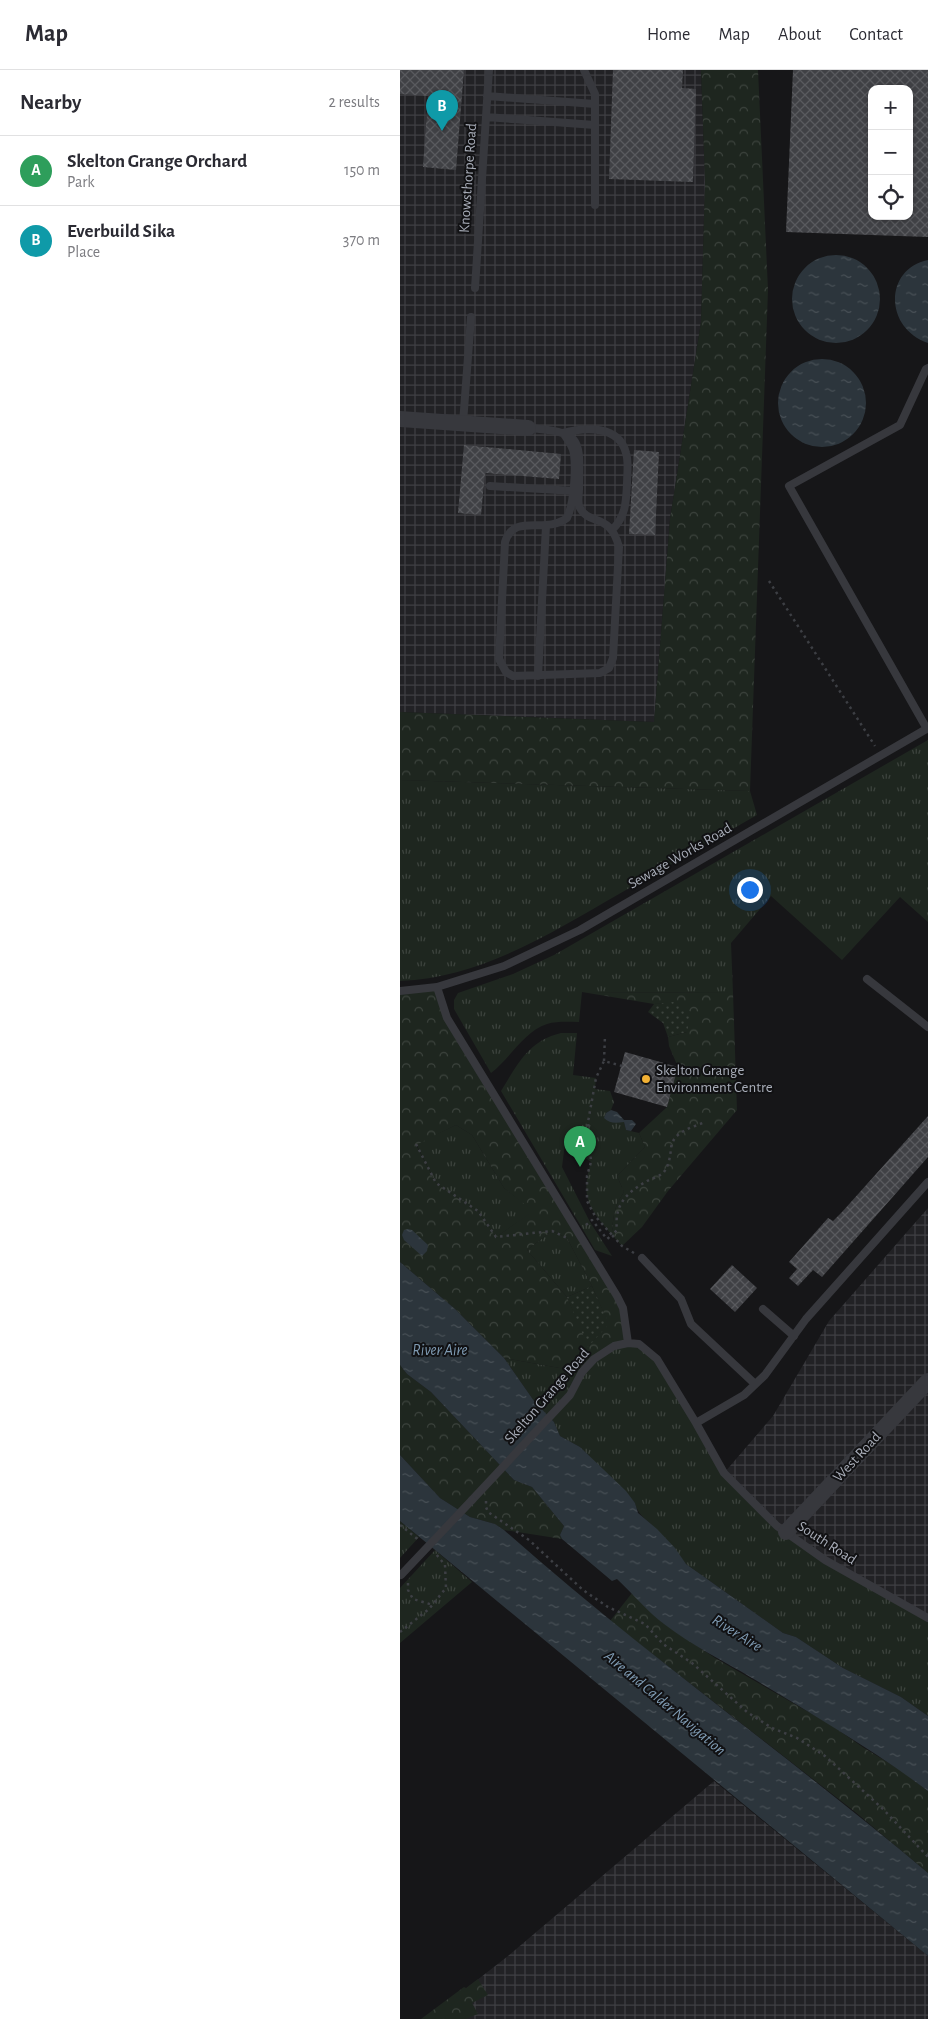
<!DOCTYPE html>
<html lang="en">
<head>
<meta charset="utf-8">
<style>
	:root { --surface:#fff; --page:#f7f7f7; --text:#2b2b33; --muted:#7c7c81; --line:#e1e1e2; --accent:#856733 }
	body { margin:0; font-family:"Alegreya Sans",sans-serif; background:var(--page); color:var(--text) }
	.controls { position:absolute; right:15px; top:15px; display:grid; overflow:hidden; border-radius:10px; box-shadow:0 1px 4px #0004 }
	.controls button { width:45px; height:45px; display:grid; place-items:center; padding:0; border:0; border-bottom:1px solid var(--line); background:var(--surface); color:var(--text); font:25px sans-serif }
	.you { position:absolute; left:349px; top:819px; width:18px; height:18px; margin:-12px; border:4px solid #fff; border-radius:50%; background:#1a73e8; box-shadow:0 0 0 8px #1a73e833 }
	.badge { display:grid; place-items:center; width:32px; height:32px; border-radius:50%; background:var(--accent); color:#fff; font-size:16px; font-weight:700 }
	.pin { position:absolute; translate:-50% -41px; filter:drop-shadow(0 1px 2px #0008) }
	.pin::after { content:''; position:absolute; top:26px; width:18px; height:15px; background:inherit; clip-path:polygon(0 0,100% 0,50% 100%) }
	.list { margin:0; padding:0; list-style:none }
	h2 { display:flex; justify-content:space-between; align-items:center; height:65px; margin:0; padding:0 20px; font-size:21px }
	h2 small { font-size:16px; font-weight:400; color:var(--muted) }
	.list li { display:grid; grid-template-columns:32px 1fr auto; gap:15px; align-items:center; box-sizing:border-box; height:70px; padding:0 20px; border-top:1px solid var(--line) }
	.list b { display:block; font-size:19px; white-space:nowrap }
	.list p { margin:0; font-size:16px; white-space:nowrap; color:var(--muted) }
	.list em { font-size:16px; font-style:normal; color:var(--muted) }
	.icon { flex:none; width:28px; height:28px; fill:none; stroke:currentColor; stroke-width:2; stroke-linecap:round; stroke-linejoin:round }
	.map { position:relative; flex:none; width:528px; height:1949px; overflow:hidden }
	header { display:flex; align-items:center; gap:30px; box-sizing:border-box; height:70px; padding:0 25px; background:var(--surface); border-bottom:1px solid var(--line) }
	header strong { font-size:24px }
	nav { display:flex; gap:28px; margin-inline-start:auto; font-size:18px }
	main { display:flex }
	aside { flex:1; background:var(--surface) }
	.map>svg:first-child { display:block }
	.industrial { fill:url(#industrial-grid) }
	.grass { fill:url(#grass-tufts) }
	.forest { fill:url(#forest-crowns); fill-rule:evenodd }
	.garden { fill:url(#garden-dots) }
	.water { fill:url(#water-ripples) }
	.building { fill:url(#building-cross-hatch); fill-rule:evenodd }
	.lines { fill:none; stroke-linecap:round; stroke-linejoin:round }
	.path { stroke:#3d3f44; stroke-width:2.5; stroke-dasharray:2.5 4; stroke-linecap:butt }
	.service { stroke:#37383d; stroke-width:8 }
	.minor { stroke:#37383d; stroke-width:16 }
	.service-bridge { stroke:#37383d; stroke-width:8 }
	.poi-dot { fill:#f2b134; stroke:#111113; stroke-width:2 }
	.labels { text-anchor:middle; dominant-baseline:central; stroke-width:4; stroke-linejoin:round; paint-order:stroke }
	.street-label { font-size:15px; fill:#a8adb8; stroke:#111113 }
	.poi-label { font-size:15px; fill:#a8adb8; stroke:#111113; text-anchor:start }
	.water-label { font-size:16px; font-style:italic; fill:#7f9bb3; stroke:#111113 }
</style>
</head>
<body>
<header>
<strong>Map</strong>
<nav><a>Home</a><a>Map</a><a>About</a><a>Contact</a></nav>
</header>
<main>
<aside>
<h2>Nearby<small>2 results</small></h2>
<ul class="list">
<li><span class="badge" style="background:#2e9e5b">A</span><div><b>Skelton Grange Orchard</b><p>Park</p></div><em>150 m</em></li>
<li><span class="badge" style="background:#0f9aa8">B</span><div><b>Everbuild Sika</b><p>Place</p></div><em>370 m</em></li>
</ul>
</aside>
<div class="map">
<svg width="528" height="1949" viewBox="0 0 528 1949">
	<defs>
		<pattern id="industrial-grid" width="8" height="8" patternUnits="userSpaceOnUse" patternTransform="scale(1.25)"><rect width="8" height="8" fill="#222225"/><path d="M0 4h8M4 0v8" fill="none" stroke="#3f3f43"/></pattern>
		<pattern id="grass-tufts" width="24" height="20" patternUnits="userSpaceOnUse" patternTransform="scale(1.25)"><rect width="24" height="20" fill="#1e261f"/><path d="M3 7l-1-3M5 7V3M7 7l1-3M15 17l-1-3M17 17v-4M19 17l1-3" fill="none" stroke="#3c433d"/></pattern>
		<pattern id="forest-crowns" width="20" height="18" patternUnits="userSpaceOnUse" patternTransform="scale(1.25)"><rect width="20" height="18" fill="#1e261f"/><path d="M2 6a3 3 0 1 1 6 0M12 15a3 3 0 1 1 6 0" fill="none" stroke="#3c433d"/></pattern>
		<pattern id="garden-dots" width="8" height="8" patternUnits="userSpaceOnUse" patternTransform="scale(1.25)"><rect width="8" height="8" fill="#1e261f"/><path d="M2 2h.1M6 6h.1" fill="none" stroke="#3c433d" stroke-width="1.8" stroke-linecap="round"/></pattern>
		<pattern id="water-ripples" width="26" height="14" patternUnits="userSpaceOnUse" patternTransform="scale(1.25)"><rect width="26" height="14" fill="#2c353c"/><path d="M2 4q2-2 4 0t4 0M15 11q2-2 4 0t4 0" fill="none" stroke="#485056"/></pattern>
		<pattern id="building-cross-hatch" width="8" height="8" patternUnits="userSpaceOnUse" patternTransform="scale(1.25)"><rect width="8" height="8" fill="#404145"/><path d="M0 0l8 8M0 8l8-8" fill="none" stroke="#595a5e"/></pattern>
	</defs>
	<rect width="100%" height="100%" fill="#161618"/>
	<!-- industrial -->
	<path class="industrial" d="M 0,0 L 301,0 L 305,112 L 301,252 L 270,449 L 254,652 L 0,642 Z
		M 528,1138 L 528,1553 L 365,1455 L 324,1403 L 373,1346 L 429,1251 Z
		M 314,1711 L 528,1886 L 528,1949 L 27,1949 L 108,1886 Z"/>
	<!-- grass -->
	<path class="grass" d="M 528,670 L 528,852 L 500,827 L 442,890 L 371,826 L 331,873 L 333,923 L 182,922 L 179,952 C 168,952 157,951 147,954 C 124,961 110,989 91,1003 L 54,939 L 54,930 L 58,923 L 113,904 L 154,885 Z
		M 0,710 L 350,721 L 357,745 C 311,771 265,798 219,824 C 151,863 81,908 0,911 Z
		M 161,963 L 177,963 L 173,1005 L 196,1008 L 195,1019 L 210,1021 L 214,1032 L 211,1040 L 206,1043 L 224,1052 L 226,1060 L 239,1063 L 245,1077 L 217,1106 L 224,1122 C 214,1136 213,1147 212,1165 C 189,1138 180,1127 191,1092 L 165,1073 L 162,1097 L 190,1152 L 212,1186 L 195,1180 L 101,1021 C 118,994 128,971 161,963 Z
		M 56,1055 L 72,1065 L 104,1118 L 134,1141 L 96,1167 L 78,1141 L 36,1113 L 16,1074 Z
		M 152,1161 L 167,1168 L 192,1216 L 167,1227 L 127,1180 Z
		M 228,1273 L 249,1281 L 324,1403 L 377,1456 L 425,1490 L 528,1548 L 528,1646 L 501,1627 L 443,1598 L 396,1567 L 383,1563 L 286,1494 C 277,1482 268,1470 257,1460 C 248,1450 238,1446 235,1433 L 180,1377 L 160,1366 L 154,1352 L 134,1331 L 104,1288 L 182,1302 L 194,1289 Z
		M 0,1451 L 19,1467 L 0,1488 Z
		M 35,1480 L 72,1512 L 0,1573 L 0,1518 Z"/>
	<!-- forest -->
	<path class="forest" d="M 301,0 L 358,0 L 368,220 L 350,721 L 0,710 L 0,642 L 254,652 L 270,449 L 301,252 L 305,112 Z
		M 37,917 L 47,948 L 217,1226 L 228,1273 L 214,1276 L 182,1302 L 104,1288 L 55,1239 L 0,1192 L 0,921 ZM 56,1055 L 72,1065 L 104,1118 L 133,1141 L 96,1167 L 78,1141 L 36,1113 L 16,1075 ZM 152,1161 L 167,1168 L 192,1216 L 208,1253 L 189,1276 L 167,1227 L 127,1180 Z
		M 182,922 L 333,923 L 337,1040 L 268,1121 L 242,1157 L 222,1176 L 212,1165 C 213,1147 214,1136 224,1122 L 217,1106 L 245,1077 L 239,1063 L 267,1037 L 278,997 L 269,976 L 268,967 L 287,962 L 273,933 L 254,934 Z
		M 0,1295 L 7,1304 L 31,1322 L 114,1410 L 132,1417 L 164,1456 L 160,1465 L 162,1469 L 104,1460 L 95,1454 L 70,1447 L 40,1428 L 0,1385 Z
		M 232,1523 L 263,1553 L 315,1588 L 431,1655 L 464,1678 L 499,1699 L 528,1721 L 528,1803 L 454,1741 L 210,1551 Z
		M 78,1909 L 88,1925 L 72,1933 L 78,1944 L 66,1949 L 21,1949 L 64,1917 L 66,1918 Z"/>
	<!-- garden -->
	<path class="garden" d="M 273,932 L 291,942 L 287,962 L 268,967 L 263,953 L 248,942 L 254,934 Z
		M 192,1216 L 209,1254 L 188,1277 L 167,1227 Z"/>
	<!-- water -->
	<path class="water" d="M392 229a44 44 0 1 1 88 0a44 44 0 1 1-88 0Z
		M 528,190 L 528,273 C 484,258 484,199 528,190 Z
		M378 333a44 44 0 1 1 88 0a44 44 0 1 1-88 0Z
		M 211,1040 L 217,1042 L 224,1050 L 232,1050 L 236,1054 L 231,1061 L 226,1060 L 224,1052 C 216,1053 210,1054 204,1048 L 206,1043 Z
		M 8,1159 L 12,1160 L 28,1175 L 27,1181 L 22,1186 L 4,1170 L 2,1165 L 4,1160 Z
		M 0,1192 L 55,1239 L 104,1288 L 134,1331 L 154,1352 L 160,1366 L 180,1377 L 226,1421 L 235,1433 L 238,1443 L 257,1459 L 275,1478 L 286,1494 L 383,1563 L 396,1567 L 443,1598 L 501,1627 L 528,1646 L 528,1721 C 472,1679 412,1644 352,1608 C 322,1590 291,1575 264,1554 C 248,1542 232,1523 217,1509 L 212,1511 L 162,1469 L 160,1465 L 164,1456 L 132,1417 L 114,1410 L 31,1322 L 7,1304 L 0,1295 Z
		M 0,1385 L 40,1428 L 70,1447 L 95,1454 L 104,1460 C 240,1581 389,1686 528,1803 L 528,1886 L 0,1451 Z"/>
	<!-- building -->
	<path class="building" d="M 0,0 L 64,0 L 56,100 L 23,97 L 28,26 L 0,24 Z
		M 213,0 L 283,0 L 282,18 L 296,19 L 293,112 L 209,109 Z
		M 393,0 L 528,0 L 528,167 L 386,162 ZM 472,19 L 509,19 L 509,146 L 472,146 Z
		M 64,375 L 161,384 L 159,409 L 85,403 L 81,445 L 58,443 Z
		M 234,380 L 259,382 L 255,465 L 229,464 Z
		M 225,982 L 278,997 L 267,1037 L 214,1022 Z
		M 528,1046 L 528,1087 L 422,1207 L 413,1200 L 398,1216 L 389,1208 L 397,1199 L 389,1192 L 428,1148 L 433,1151 L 442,1142 Z
		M 332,1195 L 357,1218 L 335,1242 L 310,1219 Z"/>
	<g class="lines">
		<!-- path -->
		<path class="path" d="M 369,511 L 475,676
			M 204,991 L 205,965
			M 16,1074 L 36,1113 L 78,1141 L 96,1167 L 152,1161 L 167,1168 L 169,1167
			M 186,1155 L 192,1150 L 207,1169 L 212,1165 L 195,1146 L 187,1131 L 187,1106 L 191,1092 L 188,1052 L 196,1008 L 204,991 L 222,996
			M 234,1183 L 222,1176 L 212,1165 L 217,1160 C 214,1135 226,1123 247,1111 C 253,1108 261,1106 264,1102 C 269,1095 270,1087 271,1079 C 272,1062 291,1058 305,1052
			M 86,1431 L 86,1437 L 88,1442 L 129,1470 L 183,1520 L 208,1537 L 245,1554 L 263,1574 L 292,1593 L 347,1642 L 372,1658 L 397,1668 L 425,1686 L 484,1740 L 528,1787
			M 0,1455 L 20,1471
			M 8,1513 L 8,1520 L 13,1529 L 33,1535
			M 0,1562 L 29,1539 L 46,1518 L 45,1495 L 36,1484"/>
		<!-- service -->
		<path class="service" d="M 184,0 L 195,24 L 195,135
			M 87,26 L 195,34
			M 86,47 L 195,55
			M 75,218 L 89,0
			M 63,353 L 71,247
			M 128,358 C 183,362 180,368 179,419 C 179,426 177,433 180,438 C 189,456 210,442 219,477 L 213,588 L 209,598 L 200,603 L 113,606 L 106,602 L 99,589 L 105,472 C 115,442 144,465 167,448 C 174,433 176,401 174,384 C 173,376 168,370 163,363
			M 163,363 C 185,357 219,355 226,383 C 229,392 227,404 227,414 C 226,432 226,446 212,460
			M 90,416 L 175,421
			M 138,606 L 146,456
			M 527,659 L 389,416 L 500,355 L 526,299 L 528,298
			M 467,909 L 528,957
			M 37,917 L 47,948 L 217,1226 L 223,1238 L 228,1273
			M 0,921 L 37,917 L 104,896 L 180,860 L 528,658
			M 242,1188 L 281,1229 L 291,1254 L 355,1314
			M 363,1239 L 394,1266
			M 296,1353 L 344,1325 L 365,1305 L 406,1249 L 528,1112
			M 72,1430 L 170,1325 L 182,1302 L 194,1289 L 214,1276 L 228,1273 L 239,1274 L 257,1289 L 296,1353 L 324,1403 L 377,1456 L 425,1490 L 528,1548"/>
		<!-- minor -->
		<path class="minor" d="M 0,349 L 128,358
			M 386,1462 L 528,1311"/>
		<!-- service-bridge -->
		<path class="service-bridge" d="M 1,1505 L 72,1430"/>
	</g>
	<!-- markers -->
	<circle class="poi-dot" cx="246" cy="1009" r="5"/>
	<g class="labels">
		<!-- street labels -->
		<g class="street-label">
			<text transform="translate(68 108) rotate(-86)">Knowsthorpe Road</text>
			<text transform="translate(280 786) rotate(-30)">Sewage Works Road</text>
			<text transform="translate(147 1326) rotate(-49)">Skelton Grange Road</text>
			<text transform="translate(457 1387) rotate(-47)">West Road</text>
			<text transform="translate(427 1473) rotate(33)">South Road</text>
		</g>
		<!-- poi labels -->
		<g class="poi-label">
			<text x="256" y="1000">Skelton Grange<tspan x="256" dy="17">Environment Centre</tspan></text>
		</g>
		<!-- water labels -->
		<g class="water-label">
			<text x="40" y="1280">River Aire</text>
			<text transform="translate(337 1563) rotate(32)">River Aire</text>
			<text transform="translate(265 1633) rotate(40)">Aire and Calder Navigation</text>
		</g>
	</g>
</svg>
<div class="controls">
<button>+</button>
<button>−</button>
<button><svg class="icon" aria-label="locate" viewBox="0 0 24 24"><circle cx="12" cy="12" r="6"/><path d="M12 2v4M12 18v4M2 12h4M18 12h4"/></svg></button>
</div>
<div class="you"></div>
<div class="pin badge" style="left:180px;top:1097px;background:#2e9e5b">A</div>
<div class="pin badge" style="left:42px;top:61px;background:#0f9aa8">B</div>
</div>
</main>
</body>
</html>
